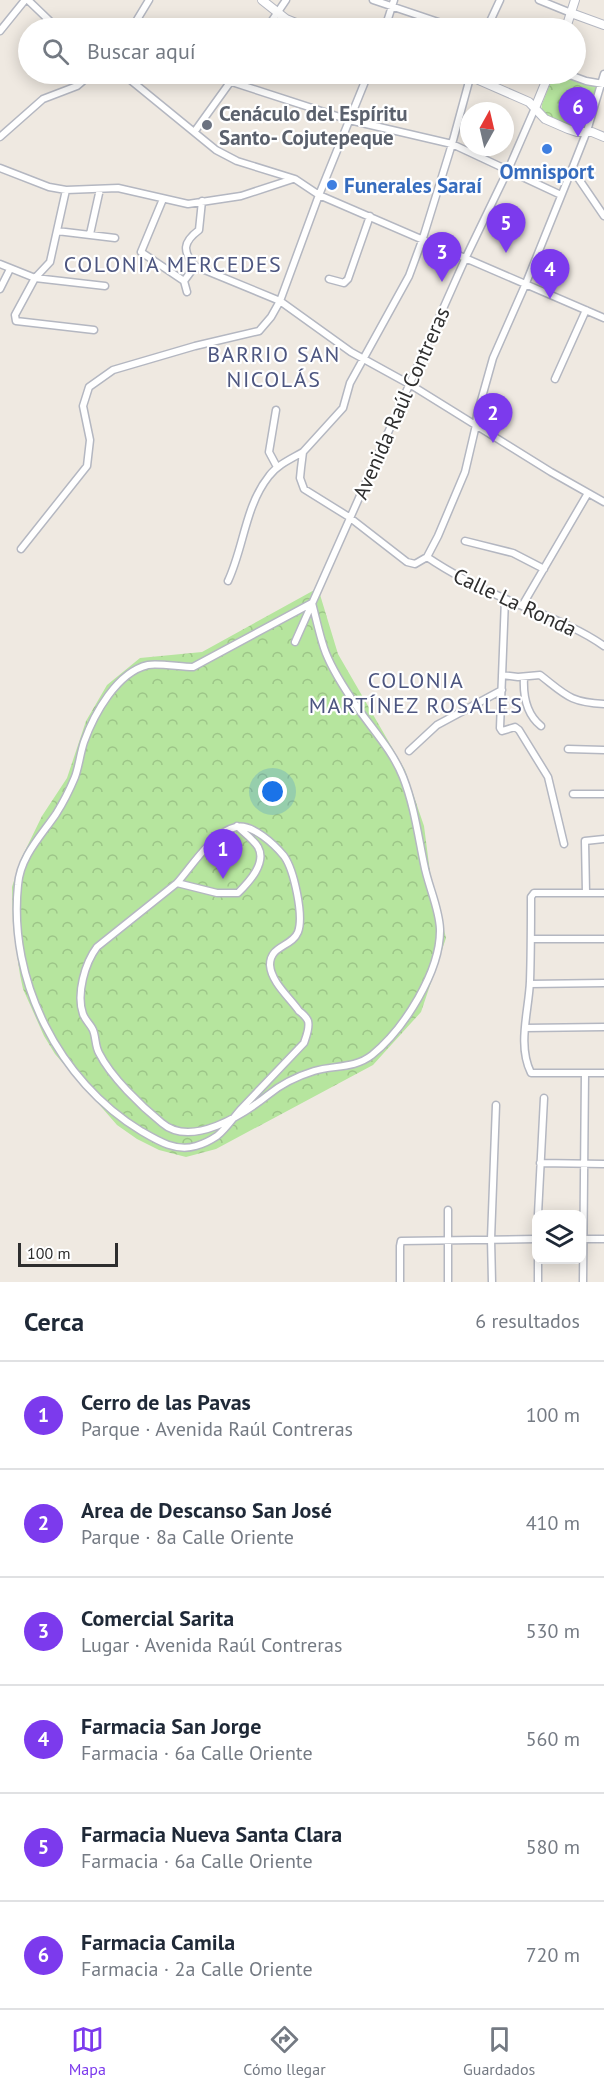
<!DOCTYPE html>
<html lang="es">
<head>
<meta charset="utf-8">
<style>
	:root { --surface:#fff; --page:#f2f2f3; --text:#1f2937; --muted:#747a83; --line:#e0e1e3; --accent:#7c3aed }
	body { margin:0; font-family:"PT Sans",sans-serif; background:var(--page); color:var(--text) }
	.controls { position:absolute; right:18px; bottom:18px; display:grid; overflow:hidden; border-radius:12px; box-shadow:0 3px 15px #0003 }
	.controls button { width:54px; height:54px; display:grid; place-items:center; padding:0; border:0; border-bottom:2px solid var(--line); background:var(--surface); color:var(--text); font:30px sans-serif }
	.compass { position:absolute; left:460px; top:102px; width:54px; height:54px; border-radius:50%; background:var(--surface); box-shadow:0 3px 15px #0003; rotate:8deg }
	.scale { position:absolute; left:18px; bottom:15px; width:100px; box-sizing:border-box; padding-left:6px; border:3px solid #2e2e2e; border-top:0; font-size:16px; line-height:21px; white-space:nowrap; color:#2e2e2e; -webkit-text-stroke:4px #fff; paint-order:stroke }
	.you { position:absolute; left:273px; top:792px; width:21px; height:21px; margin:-15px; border:4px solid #fff; border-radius:50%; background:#1a73e8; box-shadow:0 0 0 9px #1a73e833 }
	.badge { display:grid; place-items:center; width:39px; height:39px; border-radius:50%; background:var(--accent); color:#fff; font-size:20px; font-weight:700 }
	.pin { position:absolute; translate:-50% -50px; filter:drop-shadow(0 2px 3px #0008) }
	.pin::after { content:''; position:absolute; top:32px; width:21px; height:18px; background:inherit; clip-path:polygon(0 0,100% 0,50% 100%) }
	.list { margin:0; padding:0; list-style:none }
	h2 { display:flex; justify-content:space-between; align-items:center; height:78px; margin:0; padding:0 24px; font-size:26px }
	h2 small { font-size:20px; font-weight:400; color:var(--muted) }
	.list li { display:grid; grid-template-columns:39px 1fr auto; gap:18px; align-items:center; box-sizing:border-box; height:108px; padding:0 24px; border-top:2px solid var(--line) }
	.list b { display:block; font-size:22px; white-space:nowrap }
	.list p { margin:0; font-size:20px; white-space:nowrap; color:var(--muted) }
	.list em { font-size:20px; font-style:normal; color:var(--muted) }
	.icon { flex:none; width:33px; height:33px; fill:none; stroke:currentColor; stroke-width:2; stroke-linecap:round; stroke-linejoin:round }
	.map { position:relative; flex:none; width:604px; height:1282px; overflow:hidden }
	.search { position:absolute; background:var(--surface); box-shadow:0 3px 15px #0003; left:18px; right:18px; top:18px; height:66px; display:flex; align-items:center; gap:15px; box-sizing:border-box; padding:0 21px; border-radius:33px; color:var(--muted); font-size:22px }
	.sheet { height:726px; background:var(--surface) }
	nav { display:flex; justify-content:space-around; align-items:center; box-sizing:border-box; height:84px; border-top:2px solid var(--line); background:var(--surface); font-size:16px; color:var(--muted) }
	nav a { display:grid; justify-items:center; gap:3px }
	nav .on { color:var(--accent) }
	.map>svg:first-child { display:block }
	.park { fill:url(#park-crowns) }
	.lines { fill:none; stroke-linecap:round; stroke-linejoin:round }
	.minor-casing { stroke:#b4b7c1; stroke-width:9 }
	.tertiary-casing { stroke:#b4b7c1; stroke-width:10 }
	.minor { stroke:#fff; stroke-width:6 }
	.tertiary { stroke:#fff; stroke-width:8 }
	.worship-dot { fill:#6b7280; stroke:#fff; stroke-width:2 }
	.shop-dot { fill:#3f7fe0; stroke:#fff; stroke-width:2 }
	.labels { text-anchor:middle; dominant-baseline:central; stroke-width:4.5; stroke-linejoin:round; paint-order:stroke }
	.worship-label { font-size:21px; font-weight:bold; fill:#5b616d; stroke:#fff; text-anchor:start }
	.shop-label { font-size:21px; font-weight:bold; fill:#366cbe; stroke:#fff }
	.street-label { font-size:21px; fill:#2e2e2e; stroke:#fff }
	.neighbourhood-label { font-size:22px; letter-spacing:1.5px; fill:#4d5680; stroke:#fff }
</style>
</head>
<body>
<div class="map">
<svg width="604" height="1282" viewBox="0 0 604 1282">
	<defs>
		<pattern id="park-crowns" width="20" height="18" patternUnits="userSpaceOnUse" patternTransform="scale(1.5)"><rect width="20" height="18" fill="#b6e59e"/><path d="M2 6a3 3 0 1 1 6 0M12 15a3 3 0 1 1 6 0" fill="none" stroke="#9dc588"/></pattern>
	</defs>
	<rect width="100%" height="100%" fill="#efe9e1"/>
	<!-- park -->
	<path class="park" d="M 554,74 L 598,87 L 584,128 L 571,127 L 541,114 L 542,104 Z
		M 318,588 L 338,654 L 405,770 L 424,826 L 430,872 L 446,938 L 421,1012 L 373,1065 L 216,1149 L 186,1157 L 159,1150 L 137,1139 L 117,1125 L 55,1054 L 44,1036 L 23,989 L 20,975 L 13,926 L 12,887 L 21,859 L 42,816 L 67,778 L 86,721 L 107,685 L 140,658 L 202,652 Z"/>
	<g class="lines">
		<!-- minor casing -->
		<g class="minor-casing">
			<path id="minor" d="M 28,0 L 57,28
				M 373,0 L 456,28
				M 539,0 L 571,13
				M 132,28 L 149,0
				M 267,28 L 286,0
				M 385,28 L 394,0
				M 487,28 L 500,0
				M 0,31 L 25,0
				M 123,74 L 216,150 L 237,161 L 295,179 L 319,195 L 604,318
				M 207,74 L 349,120 L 452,144 L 561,195
				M 471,74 L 452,144 L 423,238 L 409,276 L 350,383 L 343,408 L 303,452 L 301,468 L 300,478 L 304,489 L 349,517 L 407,562 L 415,564 L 427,557 L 438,536 L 465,472 L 476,425 L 477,415 L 493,358 L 526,283 L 572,169 L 587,131 L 604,74
				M 567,74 L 586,81 L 603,84
				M 195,131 L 236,74
				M 0,137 L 43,99 L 77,86 L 91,74
				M 0,168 L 49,187 L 66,190 L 118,188 L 188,204 L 241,196 L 293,179
				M 572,169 L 604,216
				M 66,190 L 50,262 L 35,278 L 15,315 L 16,321 L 94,330
				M 163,199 L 141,252 L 184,281 L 187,292
				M 202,201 L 199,230 C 183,242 182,251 195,266 L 280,301 L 351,352 L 411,385 L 551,472 L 604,502
				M 57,231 L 115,238
				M 90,234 L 100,189
				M 0,264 L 35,278 L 105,286
				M 329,279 L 344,283 L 348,279 L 370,216
				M 184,281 L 195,266
				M 0,289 L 10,269
				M 555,379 L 586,310
				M 276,410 L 269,452 L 277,467
				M 465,541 L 513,553 L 544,569
				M 21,549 L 87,466 L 90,440 L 83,406 L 89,387 L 113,370 L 195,346 L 259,331 L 271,317 L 280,301 L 319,195 L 368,74
				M 427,557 C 452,574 480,588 508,600 C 540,614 576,626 604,646
				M 228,581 C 244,547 245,506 269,476 C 277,465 291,459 303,452
				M 505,599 L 500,728 L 502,731 L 515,727 L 519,730 L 548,777 L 564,844
				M 522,606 L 588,493
				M 295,642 L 466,257 L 508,170 L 535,108
				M 502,675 L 518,677 L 540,675 C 566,695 569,702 604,704
				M 524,677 C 523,695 526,714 541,726
				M 568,749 L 604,750
				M 409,751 L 437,725 L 502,690
				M 573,794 L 604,794
				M 177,883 L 97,947 C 85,963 76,994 83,1014 C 85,1020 91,1025 93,1030 C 96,1037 95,1046 99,1053 C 111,1077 141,1106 162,1123 C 191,1148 243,1115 268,1095 C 280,1085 298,1076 314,1071 C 334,1065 354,1069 372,1055 C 404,1029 441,971 440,929 C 439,907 428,886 424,864 C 418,835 414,805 403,777 C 391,747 368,725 351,698 C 341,683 330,666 324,648 C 319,633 316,618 312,603 L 193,667 C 181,667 158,663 148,665 C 117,672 94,714 84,742 C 80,754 79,766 75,777 C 70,789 63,803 56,814 C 41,836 20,857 18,885 C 8,981 59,1081 141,1131 C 158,1141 176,1152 196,1146 C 203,1144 211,1140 217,1136 C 226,1129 233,1118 241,1109 C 262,1087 283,1065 304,1043 C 306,1037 310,1028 308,1021 C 307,1018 302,1013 299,1011 C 290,998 271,982 270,965 C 270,945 292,947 298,932 C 304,916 294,870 284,856 C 275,845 252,823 236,827 C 213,832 192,866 177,883 L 217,893 L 238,893 C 249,882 267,863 258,847 C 253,839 243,832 237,826
				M 586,893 L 585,841 L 604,839
				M 604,893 L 534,893 L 531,897 C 531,925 531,953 530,981 C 529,1010 517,1045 531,1073 L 604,1073
				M 531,939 L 604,939
				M 530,984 L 604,983
				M 525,1028 L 604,1027
				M 540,1163 L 604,1164
				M 538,1214 L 544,1098
				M 582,1239 L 604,1239
				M 538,1260 L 538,1282
				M 400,1282 L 400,1246 L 401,1241 L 536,1239
				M 448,1282 L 448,1210
				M 492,1282 L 491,1239 L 496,1105
				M 583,1282 L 585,1073"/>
		</g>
		<!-- tertiary casing -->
		<g class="tertiary-casing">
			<path id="tertiary" d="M 262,0 L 286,19 L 308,28
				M 571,13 L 604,25
				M 566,28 L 575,0
				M 465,74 L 529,102 L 545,119 L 568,129 L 577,132 L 592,132 L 604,137
				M 535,108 L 549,74"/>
		</g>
		<!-- minor -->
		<use href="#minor" class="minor"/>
		<!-- tertiary -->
		<use href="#tertiary" class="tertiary"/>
	</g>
	<!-- markers -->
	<circle class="worship-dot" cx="207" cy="125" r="6"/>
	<g class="shop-dot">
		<circle cx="547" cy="149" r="6"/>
		<circle cx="332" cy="185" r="6"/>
	</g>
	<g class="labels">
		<!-- worship labels -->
		<g class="worship-label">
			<text x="219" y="113">Cenáculo del Espíritu<tspan x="219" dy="24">Santo- Cojutepeque</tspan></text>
		</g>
		<!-- shop labels -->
		<g class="shop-label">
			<text x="547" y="171">Omnisport</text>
			<text x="344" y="185" text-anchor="start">Funerales Saraí</text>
		</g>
		<!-- street labels -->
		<g class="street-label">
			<text transform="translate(401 403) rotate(-66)">Avenida Raúl Contreras</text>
			<text transform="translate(515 602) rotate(25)">Calle La Ronda</text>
		</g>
		<!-- neighbourhood labels -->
		<g class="neighbourhood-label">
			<text x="173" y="264">COLONIA MERCEDES</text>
			<text x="274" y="354">BARRIO SAN<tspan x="274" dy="25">NICOLÁS</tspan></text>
			<text x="416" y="680">COLONIA<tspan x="416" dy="25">MARTÍNEZ ROSALES</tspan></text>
		</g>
	</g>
</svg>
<div class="controls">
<button><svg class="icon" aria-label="layers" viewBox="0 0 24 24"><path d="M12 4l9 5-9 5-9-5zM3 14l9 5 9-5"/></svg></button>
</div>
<svg class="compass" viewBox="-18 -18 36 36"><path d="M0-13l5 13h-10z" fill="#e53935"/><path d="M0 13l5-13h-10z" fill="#747a83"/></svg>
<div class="scale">100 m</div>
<div class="you"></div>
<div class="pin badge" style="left:223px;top:879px">1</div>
<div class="pin badge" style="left:493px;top:443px">2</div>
<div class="pin badge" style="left:442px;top:282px">3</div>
<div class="pin badge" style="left:550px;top:299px">4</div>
<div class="pin badge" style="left:506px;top:253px">5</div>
<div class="pin badge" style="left:578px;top:137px">6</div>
<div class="search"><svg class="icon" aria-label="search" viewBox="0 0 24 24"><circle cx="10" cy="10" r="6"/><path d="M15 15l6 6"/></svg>Buscar aquí</div>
</div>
<section class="sheet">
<h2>Cerca<small>6 resultados</small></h2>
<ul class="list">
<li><span class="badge">1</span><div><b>Cerro de las Pavas</b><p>Parque · Avenida Raúl Contreras</p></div><em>100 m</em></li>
<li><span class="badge">2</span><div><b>Area de Descanso San José</b><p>Parque · 8a Calle Oriente</p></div><em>410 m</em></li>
<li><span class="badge">3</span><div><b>Comercial Sarita</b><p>Lugar · Avenida Raúl Contreras</p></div><em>530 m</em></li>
<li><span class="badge">4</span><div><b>Farmacia San Jorge</b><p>Farmacia · 6a Calle Oriente</p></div><em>560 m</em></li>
<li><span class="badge">5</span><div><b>Farmacia Nueva Santa Clara</b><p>Farmacia · 6a Calle Oriente</p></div><em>580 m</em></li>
<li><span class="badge">6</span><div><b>Farmacia Camila</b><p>Farmacia · 2a Calle Oriente</p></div><em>720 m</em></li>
</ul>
</section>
<nav>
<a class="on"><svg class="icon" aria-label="map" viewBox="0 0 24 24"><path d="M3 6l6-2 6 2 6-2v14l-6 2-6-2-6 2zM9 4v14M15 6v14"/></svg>Mapa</a>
<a><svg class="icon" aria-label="directions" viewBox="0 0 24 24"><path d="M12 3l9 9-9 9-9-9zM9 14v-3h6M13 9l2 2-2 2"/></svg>Cómo llegar</a>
<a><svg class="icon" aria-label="saved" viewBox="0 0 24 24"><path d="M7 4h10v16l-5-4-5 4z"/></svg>Guardados</a>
</nav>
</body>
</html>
